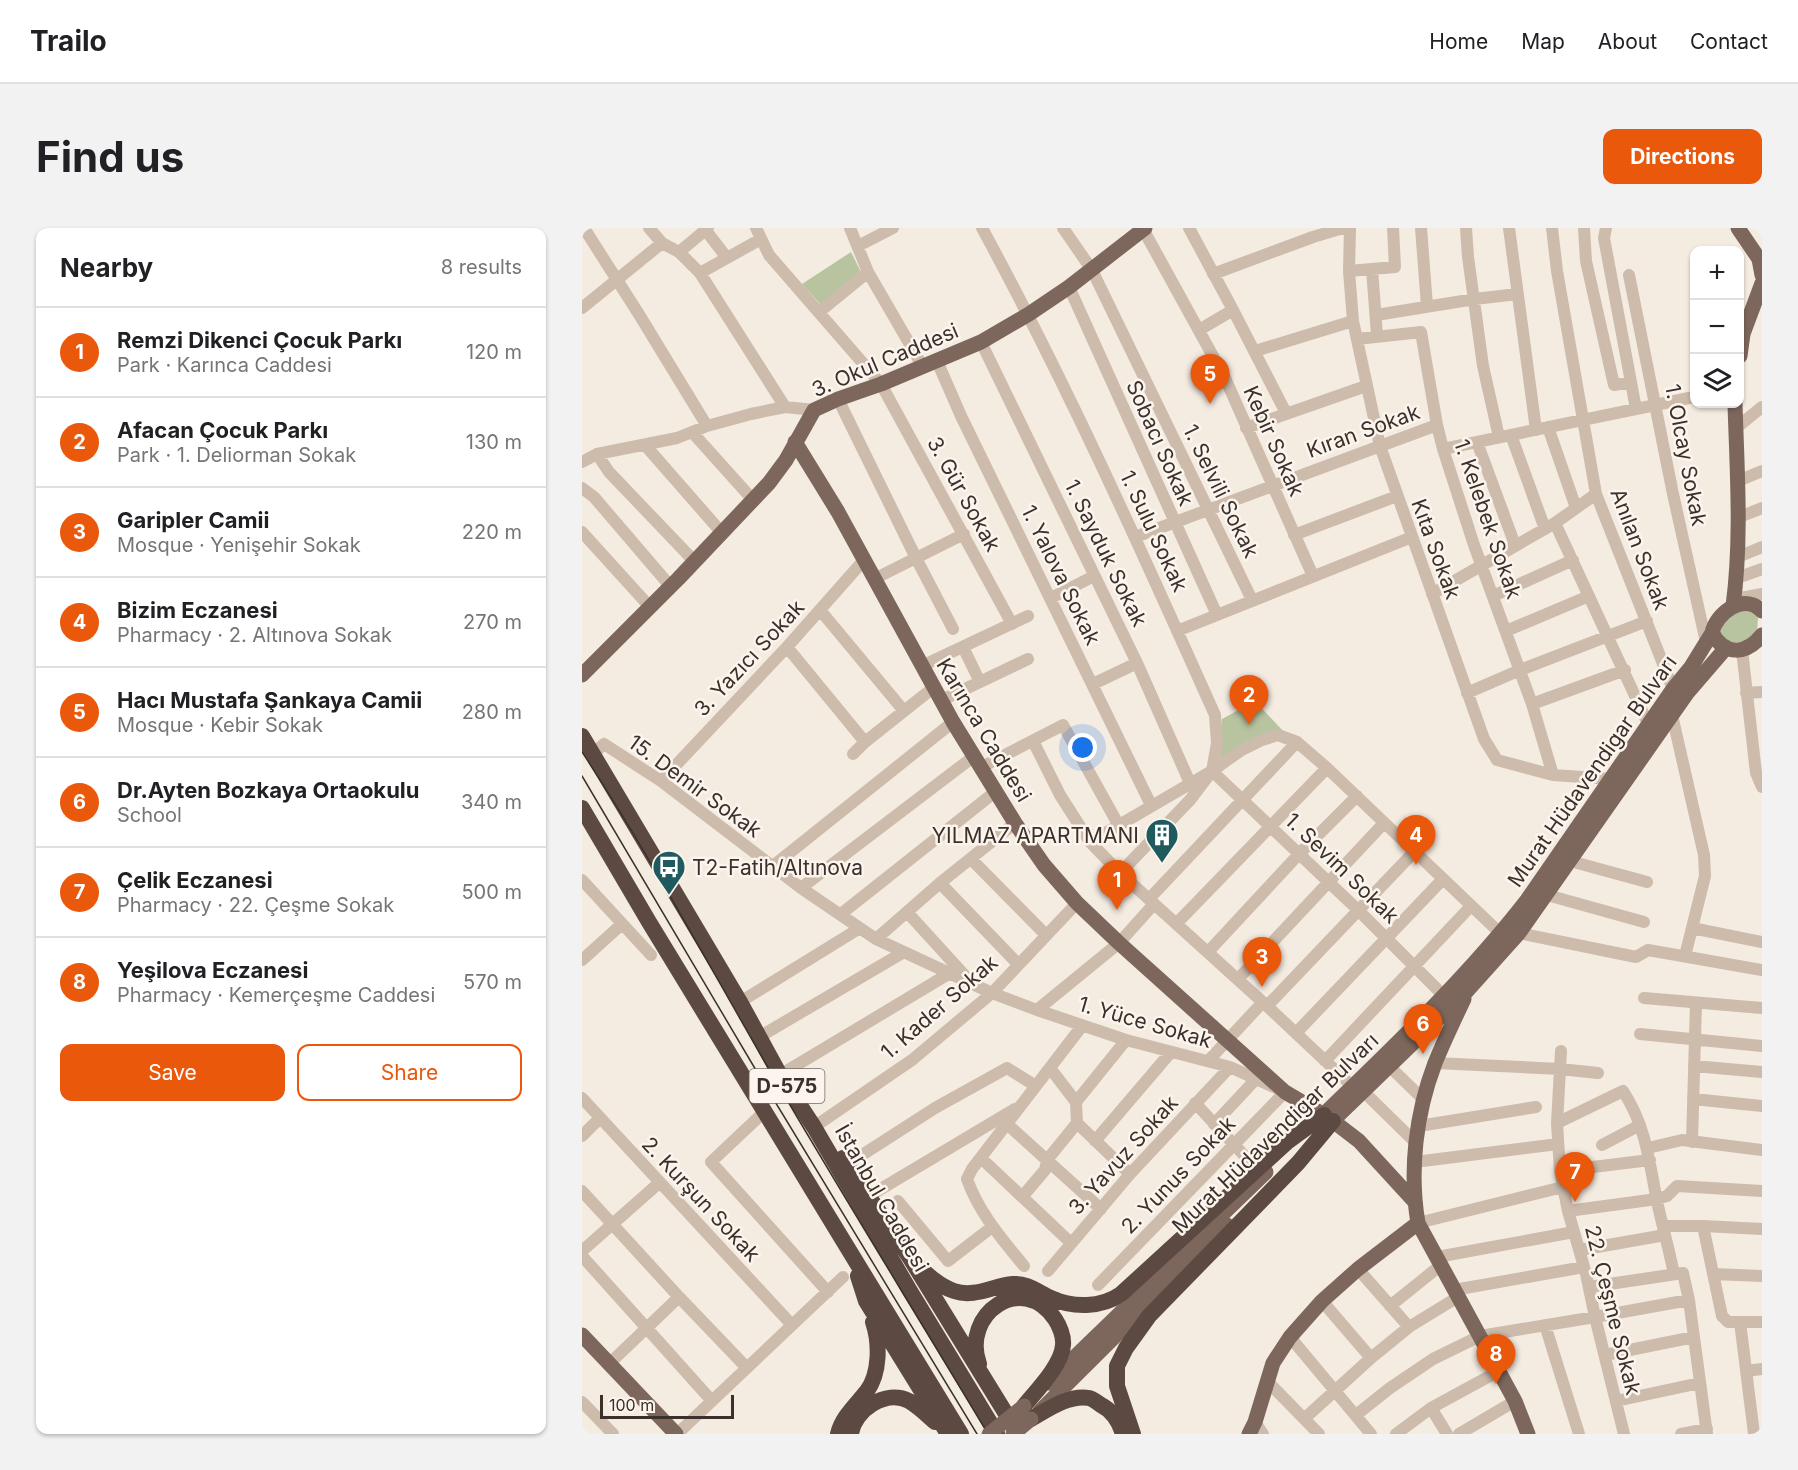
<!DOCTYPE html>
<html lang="en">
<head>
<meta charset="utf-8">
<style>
	:root { --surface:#fff; --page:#f2f2f2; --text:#202124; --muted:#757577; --line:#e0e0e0; --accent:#ea580c }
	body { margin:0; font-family:Inter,sans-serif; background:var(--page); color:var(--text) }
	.controls { position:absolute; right:18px; top:18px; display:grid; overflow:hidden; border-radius:12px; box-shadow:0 2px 4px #0004 }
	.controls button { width:54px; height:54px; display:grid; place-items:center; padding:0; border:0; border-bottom:2px solid var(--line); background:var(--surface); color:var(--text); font:30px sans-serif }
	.scale { position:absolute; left:18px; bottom:15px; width:134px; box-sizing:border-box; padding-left:6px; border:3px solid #3b302b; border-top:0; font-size:16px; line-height:21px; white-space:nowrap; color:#3b302b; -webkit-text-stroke:4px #fbf5ee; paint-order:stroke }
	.you { position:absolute; left:501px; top:520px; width:21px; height:21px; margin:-15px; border:4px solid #fff; border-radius:50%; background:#1a73e8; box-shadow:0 0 0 9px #1a73e833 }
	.badge { display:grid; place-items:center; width:39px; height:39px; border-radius:50%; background:var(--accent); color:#fff; font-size:20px; font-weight:700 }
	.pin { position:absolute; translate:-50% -50px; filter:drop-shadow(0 2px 3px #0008) }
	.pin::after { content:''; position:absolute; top:32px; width:21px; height:18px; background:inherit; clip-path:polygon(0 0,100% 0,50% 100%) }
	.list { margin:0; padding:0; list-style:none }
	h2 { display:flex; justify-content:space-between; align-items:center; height:78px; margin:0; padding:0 24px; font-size:26px }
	h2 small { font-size:20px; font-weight:400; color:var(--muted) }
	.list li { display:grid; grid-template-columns:39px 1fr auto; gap:18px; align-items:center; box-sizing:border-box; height:90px; padding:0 24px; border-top:2px solid var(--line) }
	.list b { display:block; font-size:22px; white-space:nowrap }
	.list p { margin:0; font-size:20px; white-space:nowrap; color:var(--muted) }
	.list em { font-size:20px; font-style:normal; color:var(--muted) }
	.actions { display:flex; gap:12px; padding:18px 24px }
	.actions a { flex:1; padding:14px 0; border:2px solid var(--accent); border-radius:12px; text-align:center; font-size:21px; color:var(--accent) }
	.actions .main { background:var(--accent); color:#fff }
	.icon { flex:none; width:33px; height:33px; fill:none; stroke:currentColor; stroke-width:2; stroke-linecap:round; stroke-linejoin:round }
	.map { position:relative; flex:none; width:1180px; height:1206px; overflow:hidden; border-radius:12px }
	header { display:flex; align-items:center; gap:36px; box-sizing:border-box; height:84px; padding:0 30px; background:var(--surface); border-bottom:2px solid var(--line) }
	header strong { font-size:28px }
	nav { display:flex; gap:33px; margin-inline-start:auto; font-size:21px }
	.intro { display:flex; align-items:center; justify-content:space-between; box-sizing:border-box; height:144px; padding:0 36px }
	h1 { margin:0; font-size:42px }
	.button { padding:15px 27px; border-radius:12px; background:var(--accent); color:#fff; font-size:21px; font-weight:700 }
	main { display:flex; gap:36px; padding:0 36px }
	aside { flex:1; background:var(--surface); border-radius:12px; box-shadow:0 2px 4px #0004 }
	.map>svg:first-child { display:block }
	.green { fill:#b8c4a0 }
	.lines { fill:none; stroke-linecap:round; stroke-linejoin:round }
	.minor { stroke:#cdbbac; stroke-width:12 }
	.major { stroke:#7d675c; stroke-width:15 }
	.highway { stroke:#5c4a42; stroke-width:16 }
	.tram { stroke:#3b302b; stroke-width:1.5 }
	.major-bridge { stroke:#7d675c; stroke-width:15 }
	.labels { text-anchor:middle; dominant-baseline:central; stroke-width:5; stroke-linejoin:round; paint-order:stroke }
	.shield { fill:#fbf5ee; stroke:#756b66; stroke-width:1.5 }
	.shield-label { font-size:20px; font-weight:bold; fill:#3b302b }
	.street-label { font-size:21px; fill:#3b302b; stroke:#fbf5ee }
	.poi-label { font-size:21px; fill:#3b302b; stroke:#fbf5ee; text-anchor:end }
</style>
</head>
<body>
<header>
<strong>Trailo</strong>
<nav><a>Home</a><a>Map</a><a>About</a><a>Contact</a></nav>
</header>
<div class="intro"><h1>Find us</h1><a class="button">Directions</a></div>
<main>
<aside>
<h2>Nearby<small>8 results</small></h2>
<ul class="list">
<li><span class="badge">1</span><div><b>Remzi Dikenci Çocuk Parkı</b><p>Park · Karınca Caddesi</p></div><em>120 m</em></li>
<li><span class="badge">2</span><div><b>Afacan Çocuk Parkı</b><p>Park · 1. Deliorman Sokak</p></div><em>130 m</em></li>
<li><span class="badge">3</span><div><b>Garipler Camii</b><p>Mosque · Yenişehir Sokak</p></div><em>220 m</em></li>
<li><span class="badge">4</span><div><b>Bizim Eczanesi</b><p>Pharmacy · 2. Altınova Sokak</p></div><em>270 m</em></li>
<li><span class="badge">5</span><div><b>Hacı Mustafa Şankaya Camii</b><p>Mosque · Kebir Sokak</p></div><em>280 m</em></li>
<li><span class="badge">6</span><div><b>Dr.Ayten Bozkaya Ortaokulu</b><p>School</p></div><em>340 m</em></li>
<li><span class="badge">7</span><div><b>Çelik Eczanesi</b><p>Pharmacy · 22. Çeşme Sokak</p></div><em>500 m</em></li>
<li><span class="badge">8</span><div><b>Yeşilova Eczanesi</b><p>Pharmacy · Kemerçeşme Caddesi</p></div><em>570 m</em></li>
</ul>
<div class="actions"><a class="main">Save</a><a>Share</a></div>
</aside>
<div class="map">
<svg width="1180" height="1206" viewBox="0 0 1180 1206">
	<rect width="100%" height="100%" fill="#f4ebe1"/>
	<!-- green -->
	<path class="green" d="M 269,24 L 278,42 L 276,47 L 239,77 L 220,56 Z
		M 1161,381 L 1173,384 L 1176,390 L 1175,404 L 1164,414 L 1148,415 L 1137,406 L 1141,393 Z
		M 673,473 L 701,503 L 640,529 L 636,528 L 640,491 Z"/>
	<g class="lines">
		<!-- minor -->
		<path class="minor" d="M 2,0 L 58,88 L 125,198
			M 67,0 L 80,15 L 97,24 L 118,45 L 203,179
			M 122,0 L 145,30
			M 174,0 L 187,27 L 299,156 L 430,396
			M 400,0 C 486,158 559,322 633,487 L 635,515 L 630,543 L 608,572 L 538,645
			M 481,0 L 510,42 L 670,372
			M 607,0 L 651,82 L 704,185
			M 768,0 L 767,43 L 771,93 L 798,218 L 902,511 L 915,532 L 971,547 L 1029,551
			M 839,0 L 845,78
			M 884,0 L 886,29 L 901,138 L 917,209
			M 927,0 L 954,202
			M 970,0 L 975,43 L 1014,266 L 1091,461
			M 1002,0 L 1004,33 L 1032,157 L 1049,154
			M 1024,0 L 1022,10 L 1054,181
			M 561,1 L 643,150 L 731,348
			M 276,18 L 311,0
			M 97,24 L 126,0
			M 790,41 L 795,107
			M 767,43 L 813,39 L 811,0
			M 286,44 L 341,139
			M 118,45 L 179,11
			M 631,46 L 731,9 L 761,0
			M 1047,47 L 1091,266 L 1124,414
			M 487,59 L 635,387
			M 0,80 L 80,15
			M 237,84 L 286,44 L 268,0
			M 794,87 L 893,71 L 935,66
			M 617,102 L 651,82
			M 775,111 L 839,104 L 855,197 L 861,221 L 892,317 L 950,476 L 971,547
			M 399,114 L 555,435 L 608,555
			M 673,123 L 771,93
			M 355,133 L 379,188 L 569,577
			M 256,171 L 334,330 L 371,401
			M 966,199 L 994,280
			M 664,200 L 784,158
			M 1154,200 L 1180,179
			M 110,204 L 171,272
			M 929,207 L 963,301
			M 895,214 L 933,317
			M 63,217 L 140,305
			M 861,221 L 1112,169
			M 15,226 L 27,244 L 113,334
			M 0,234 L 15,226 L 95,210 L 125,198 L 169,186 L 203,179 L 232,182
			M 1156,253 L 1180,243
			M 0,260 L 12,269 L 89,359
			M 1155,290 L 1180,280
			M 973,295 L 1067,498
			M 0,304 L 68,379
			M 712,307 L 815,268
			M 553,309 L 855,197
			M 1156,329 L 1180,319
			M 1155,350 L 1180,341
			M 292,351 L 382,306
			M 850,366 L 973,295 L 1014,266
			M 911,368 L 991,332
			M 469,370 L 512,348
			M 1153,371 L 1180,366
			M 238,382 L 322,483
			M 595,403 L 830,309
			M 924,403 L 1007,368
			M 205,419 L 283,514
			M 381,419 L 398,454
			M 1160,422 L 1174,545 L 1180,559
			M 340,438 L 446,388
			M 511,456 L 555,435
			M 885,465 L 938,442 L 1065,393
			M 1164,465 L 1180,464
			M 358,473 L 446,431
			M 950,476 L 1043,442
			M 1090,487 L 1122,627 L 1123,648 L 1103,728
			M 451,513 L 478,567 L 508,614 L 538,645 L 685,778 L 771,859
			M 11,526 L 22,516 L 79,553 L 219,660 L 294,711 L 410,765 L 455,782 L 544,812 L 648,839 L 703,864 L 516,1057
			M 271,526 L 283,514 L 351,460
			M 398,540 L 481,497 L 536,596
			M 630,543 L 776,682 L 861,767
			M 79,553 L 205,419 L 282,332
			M 508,614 L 630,543 L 658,523 L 680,512 L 696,507 L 715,514 L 745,540 L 919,706 L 937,705 L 1054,729 L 1066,722 L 1180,742
			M 389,631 L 464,707
			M 988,633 L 1065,654
			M 191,638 L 371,494
			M 0,652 L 69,727
			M 358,655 L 436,736
			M 219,660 L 391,529
			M 965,667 L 1062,694
			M 567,671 L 715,514
			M 325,684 L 386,751
			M 259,686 L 413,564
			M 594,696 L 745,540
			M 1110,700 L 1180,714
			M 294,711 L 358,655 L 433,595
			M 626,724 L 717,626 L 775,568
			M 0,732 L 40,696
			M 656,751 L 802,595
			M 1062,770 L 1180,780
			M 158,774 L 278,700
			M 685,778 L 832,624
			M 455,782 L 537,715 L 572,676
			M 714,805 L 861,651
			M 1058,806 L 1180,818
			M 177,809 L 322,724
			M 979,823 L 975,895 L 978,943 L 986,983 L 1004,1046 L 1013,1089 L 1042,1206
			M 627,832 L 681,774
			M 743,833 L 889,678
			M 853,835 L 978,841 L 1016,845
			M 1112,838 L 1180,844
			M 808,839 L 841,871
			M 468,840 L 494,874
			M 198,847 L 368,745
			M 782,864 L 834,915
			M 0,870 L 210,1097
			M 1111,871 L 1180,878
			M 613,875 L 675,941
			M 183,883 L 129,934 L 246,1064
			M 495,895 L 548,946
			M 975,895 L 1041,863 C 1064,898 1067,933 1075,973 C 1080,997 1087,1021 1092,1046
			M 425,896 L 519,981
			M 632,896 L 675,850
			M 837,898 L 954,879
			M 232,899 L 330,832 L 410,765 L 495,675
			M 0,908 L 18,890
			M 513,913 L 589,824
			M 1110,914 L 1114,775
			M 1020,917 L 1058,897
			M 1066,920 L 1100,912 L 1180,922
			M 399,930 L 489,1015
			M 833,934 L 976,916
			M 266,936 L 353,880 L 425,840 L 454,858
			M 978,943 L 1068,932
			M 0,963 L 97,1069 L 165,1140
			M 287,968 L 433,881
			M 440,969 L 463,942 L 465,932 L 495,895 L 494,874 L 544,812
			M 316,973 L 366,1033 L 410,999
			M 986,983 L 1075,971 L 1085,968 L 1095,958 L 1180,963
			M 836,995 L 981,959
			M 1081,998 L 1121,998 L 1180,1001
			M 1121,998 L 1140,1088 L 1146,1094 L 1180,1094
			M 998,1022 L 1083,1007
			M 0,1023 L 77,955
			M 0,1028 L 130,1173
			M 855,1029 L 992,1004
			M 442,1038 C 420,1011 397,985 385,951 L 390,941 L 500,798
			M 776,1041 L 827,1099
			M 466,1043 L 548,946 L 648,839
			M 1131,1046 L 1180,1048
			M 1007,1059 L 1101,1045 L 1107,1072 L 1125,1206
			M 872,1062 L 1002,1039
			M 740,1073 L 789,1130
			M 808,1078 L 859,1037
			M 1158,1094 L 1172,1206
			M 963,1097 L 997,1206
			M 708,1109 L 789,1206
			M 1023,1127 L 1112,1109
			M 28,1135 L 97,1069
			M 1164,1143 L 1180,1141
			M 686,1154 L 737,1206
			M 1034,1173 L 1118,1155
			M 0,1174 L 31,1206
			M 849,1180 L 865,1206
			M 774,1187 L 808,1160 L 851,1131 L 898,1108 L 1013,1089 L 1107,1072
			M 723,1190 L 789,1130 L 827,1099 L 876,1069
			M 673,1194 L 681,1206
			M 95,1206 L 261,1049
			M 814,1206 L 849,1180 L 917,1143
			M 877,1206 L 933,1173
			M 1099,1206 L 1125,1201"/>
		<!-- major -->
		<path class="major" d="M 1156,0 L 1177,31 L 1180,47
			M 1158,128 L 1161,106 L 1180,55
			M 213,214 L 256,284 L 371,494 L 433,595 L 462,637 L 495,675 L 537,715 L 703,864 L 742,887
			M 1151,378 C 1160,311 1155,243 1153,176
			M 1180,383 C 1162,364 1134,385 1130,405 C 1143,428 1164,427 1180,407
			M 0,447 L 96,351 L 187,255 L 204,232 L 232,182 L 256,171 L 299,156 L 399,114 L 447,86 L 487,59 L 563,0
			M 882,771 C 872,792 862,813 853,835 C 834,885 827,942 836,995 L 933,1173 L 946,1206
			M 751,893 L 777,913 L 832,973
			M 733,895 C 806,824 882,753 945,672 L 1091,461 L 1109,439 L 1130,405
			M 743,900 L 885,763 L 937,705 L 1106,464 L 1143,421
			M 0,1107 L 94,1206
			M 466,1155 L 684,944
			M 458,1183 L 645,997
			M 667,1206 L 673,1194 L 691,1135 L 708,1109 L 740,1073 L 776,1041 L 836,995"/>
		<!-- highway -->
		<path class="highway" d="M 0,508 L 158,774 L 198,847 L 232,899 L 328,1063 L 415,1206
			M 0,580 L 67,694 L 379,1206
			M 261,930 L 328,1030 L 434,1202
			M 328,1030 C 341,1042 354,1057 372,1063 C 393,1070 410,1058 431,1056 C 445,1055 456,1064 469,1070 C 491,1080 519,1080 539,1066 L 705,914 L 742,887
			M 276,1048 L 284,1073 L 366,1206
			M 397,1136 C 379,1086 440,1043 473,1091 C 477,1097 482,1108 481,1117 C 480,1137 454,1163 442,1178
			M 449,1191 C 465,1182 487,1166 507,1170 C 511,1171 515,1174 519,1177 C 531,1183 537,1193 541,1206
			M 256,1206 C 260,1189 274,1177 285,1163 C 298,1145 298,1115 291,1094
			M 269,1206 C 272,1182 304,1161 327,1173 C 336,1178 345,1187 353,1194
			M 551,1206 L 535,1158 L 535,1138 L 544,1120 L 567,1088 L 716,935 L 751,893"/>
		<!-- tram -->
		<path class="tram" d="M 0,524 C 69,629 128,740 191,848 C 261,968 335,1087 406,1206
			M 0,548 L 178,849 L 395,1206"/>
		<!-- major-bridge -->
		<path class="major-bridge" d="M 407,1206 L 442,1178
			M 431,1206 L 449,1191"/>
	</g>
	<!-- icons -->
	<defs>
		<g id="building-pin" transform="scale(1.725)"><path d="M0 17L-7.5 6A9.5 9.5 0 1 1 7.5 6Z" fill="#1f5a5e" stroke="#fbf5ee"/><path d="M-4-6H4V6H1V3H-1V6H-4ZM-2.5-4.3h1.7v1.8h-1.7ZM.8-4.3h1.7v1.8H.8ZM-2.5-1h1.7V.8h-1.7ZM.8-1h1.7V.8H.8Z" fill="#fff"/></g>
		<g id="bus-pin" transform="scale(1.725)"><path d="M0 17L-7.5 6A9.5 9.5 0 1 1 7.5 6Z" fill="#1f5a5e" stroke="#fbf5ee"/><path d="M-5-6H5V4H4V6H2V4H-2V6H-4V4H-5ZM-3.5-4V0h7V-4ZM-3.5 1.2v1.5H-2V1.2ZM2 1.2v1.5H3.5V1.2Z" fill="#fff"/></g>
	</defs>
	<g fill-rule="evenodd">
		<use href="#building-pin" x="580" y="607"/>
		<use href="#bus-pin" x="87" y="639"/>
	</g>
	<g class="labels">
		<!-- shield labels -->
		<rect class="shield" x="167.5" y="841" width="75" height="34" rx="4.5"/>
		<g class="shield-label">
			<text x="205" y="858">D-575</text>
		</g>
		<!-- street labels -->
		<g class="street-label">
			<text transform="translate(303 132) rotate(-23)">3. Okul Caddesi</text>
			<text transform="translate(781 203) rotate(-20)">Kıran Sokak</text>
			<text transform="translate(692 213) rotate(66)">Kebir Sokak</text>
			<text transform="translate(578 215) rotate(66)">Sobacı Sokak</text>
			<text transform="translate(1104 227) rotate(79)">1. Olcay Sokak</text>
			<text transform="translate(639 263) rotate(64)">1. Selvili Sokak</text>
			<text transform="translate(382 266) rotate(61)">3. Gür Sokak</text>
			<text transform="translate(906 291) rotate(71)">1. Kelebek Sokak</text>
			<text transform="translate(572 303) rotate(65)">1. Sulu Sokak</text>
			<text transform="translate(854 321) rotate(70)">Kıta Sokak</text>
			<text transform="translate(1058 321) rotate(69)">Anılan Sokak</text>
			<text transform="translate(524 325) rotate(64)">1. Sayduk Sokak</text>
			<text transform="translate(479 347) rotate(64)">1. Yalova Sokak</text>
			<text transform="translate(167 430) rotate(-47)">3. Yazıcı Sokak</text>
			<text transform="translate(402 502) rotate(59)">Karınca Caddesi</text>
			<text transform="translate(1010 543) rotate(-55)">Murat Hüdavendigar Bulvarı</text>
			<text transform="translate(113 558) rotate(36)">15. Demir Sokak</text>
			<text transform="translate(760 640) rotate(44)">1. Sevim Sokak</text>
			<text transform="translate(357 779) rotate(-41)">1. Kader Sokak</text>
			<text transform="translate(563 794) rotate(16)">1. Yüce Sokak</text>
			<text transform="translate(693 905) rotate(-44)">Murat Hüdavendigar Bulvarı</text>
			<text transform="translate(541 927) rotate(-48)">3. Yavuz Sokak</text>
			<text transform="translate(596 947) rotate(-46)">2. Yunus Sokak</text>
			<text transform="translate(300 970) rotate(60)">İstanbul Caddesi</text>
			<text transform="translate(119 971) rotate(47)">2. Kurşun Sokak</text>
			<text transform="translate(1031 1082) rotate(76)">22. Çeşme Sokak</text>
		</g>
		<!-- poi labels -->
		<g class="poi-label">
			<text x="557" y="607">YILMAZ APARTMANI</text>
			<text x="110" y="639" text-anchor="start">T2-Fatih/Altınova</text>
		</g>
	</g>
</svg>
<div class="controls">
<button>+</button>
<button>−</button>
<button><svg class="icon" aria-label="layers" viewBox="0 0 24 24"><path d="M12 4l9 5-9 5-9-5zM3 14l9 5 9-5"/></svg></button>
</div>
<div class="scale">100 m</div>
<div class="you"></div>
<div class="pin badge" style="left:535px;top:682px">1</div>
<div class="pin badge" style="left:667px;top:497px">2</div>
<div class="pin badge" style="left:680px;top:759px">3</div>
<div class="pin badge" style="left:834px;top:637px">4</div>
<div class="pin badge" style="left:628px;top:176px">5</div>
<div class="pin badge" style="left:841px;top:826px">6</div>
<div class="pin badge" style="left:993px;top:974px">7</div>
<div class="pin badge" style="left:914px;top:1156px">8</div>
</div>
</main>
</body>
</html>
